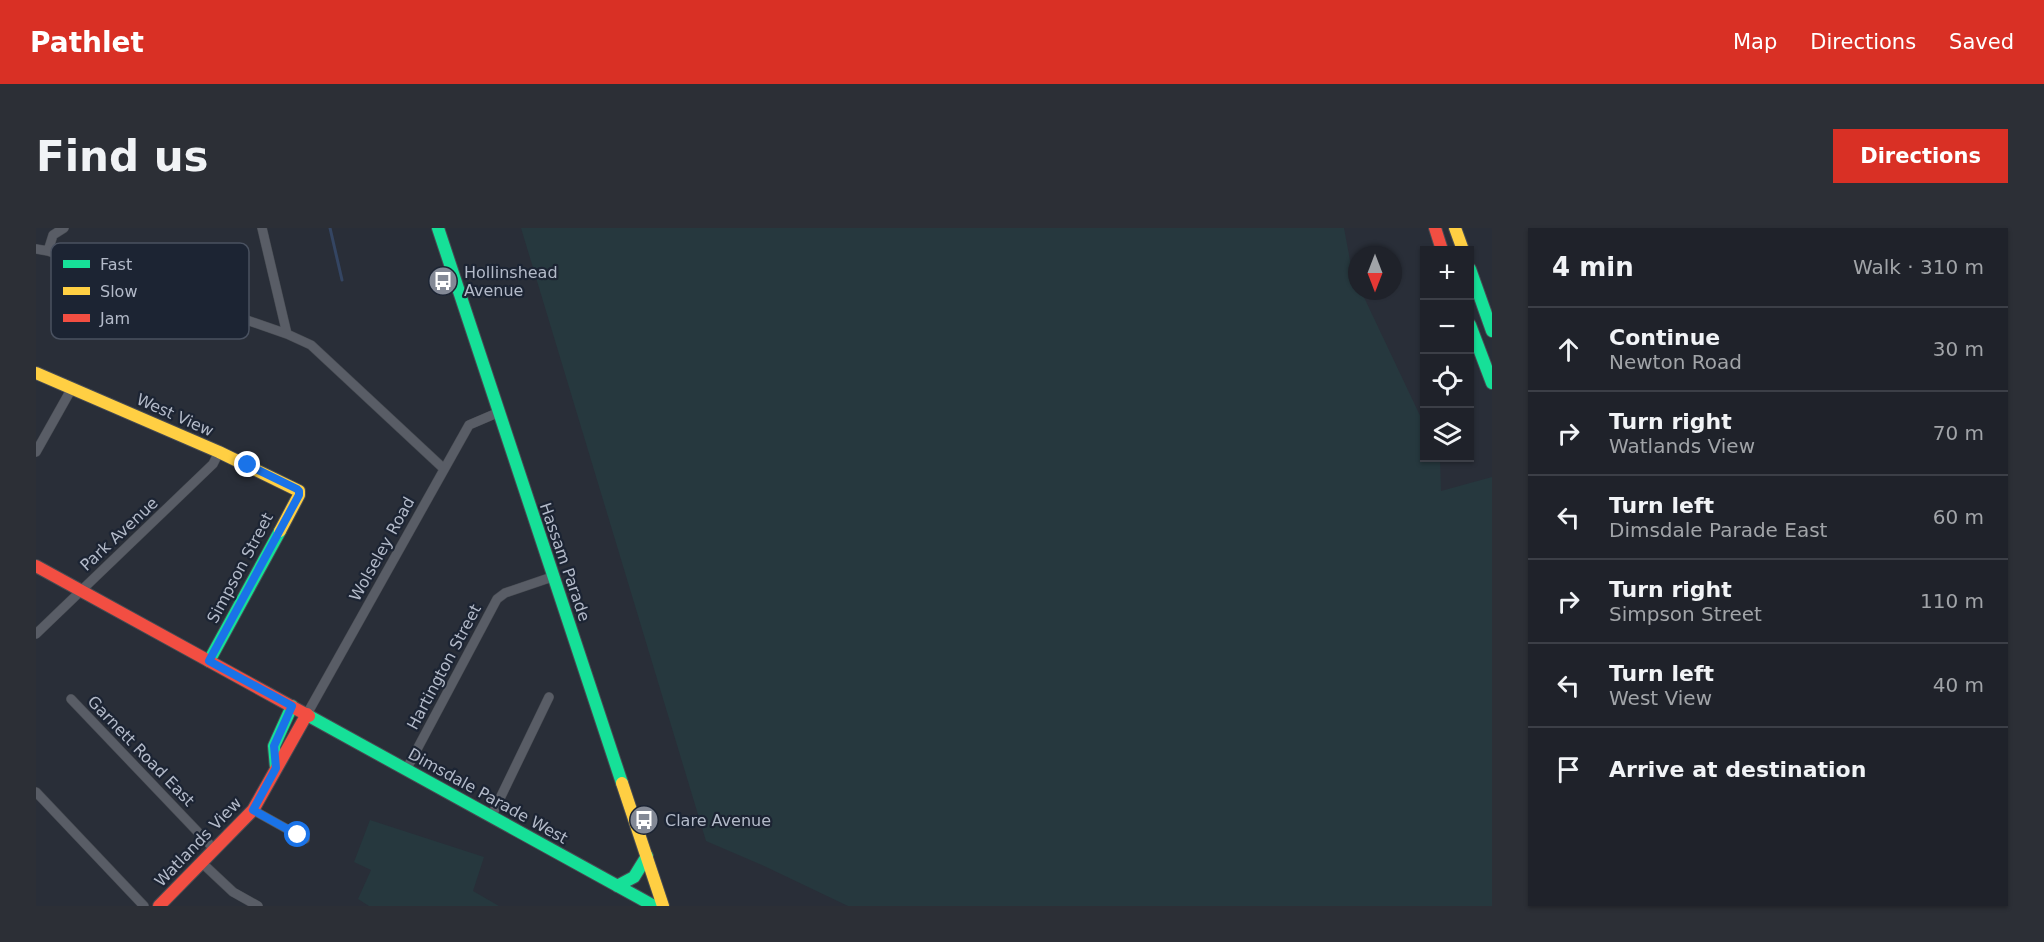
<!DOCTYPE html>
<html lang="en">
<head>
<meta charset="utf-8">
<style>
	:root { --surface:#1f222a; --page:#2c2f36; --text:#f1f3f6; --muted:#a1a4a8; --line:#3c3f47; --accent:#d93025 }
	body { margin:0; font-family:"DejaVu Sans",sans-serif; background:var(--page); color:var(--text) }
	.controls { position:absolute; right:18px; top:18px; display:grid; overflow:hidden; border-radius:0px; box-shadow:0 2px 4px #0004 }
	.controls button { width:54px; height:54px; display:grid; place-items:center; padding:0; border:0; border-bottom:2px solid var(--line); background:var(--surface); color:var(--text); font:30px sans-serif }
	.compass { position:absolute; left:1312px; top:18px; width:54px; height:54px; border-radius:50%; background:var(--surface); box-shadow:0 2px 4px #0004; rotate:180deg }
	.stop { position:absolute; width:18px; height:18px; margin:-14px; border:4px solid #1a73e8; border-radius:50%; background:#fff }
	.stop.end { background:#1a73e8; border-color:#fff; box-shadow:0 2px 6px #0008 }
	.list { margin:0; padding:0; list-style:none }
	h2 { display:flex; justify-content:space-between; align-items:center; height:78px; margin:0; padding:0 24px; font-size:26px }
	h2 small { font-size:20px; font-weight:400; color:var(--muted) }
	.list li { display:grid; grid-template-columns:39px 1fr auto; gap:18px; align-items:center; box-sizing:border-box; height:84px; padding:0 24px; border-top:2px solid var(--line) }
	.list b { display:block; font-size:22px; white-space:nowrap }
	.list p { margin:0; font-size:20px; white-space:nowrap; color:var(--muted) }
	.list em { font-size:20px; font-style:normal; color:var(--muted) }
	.icon { flex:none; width:33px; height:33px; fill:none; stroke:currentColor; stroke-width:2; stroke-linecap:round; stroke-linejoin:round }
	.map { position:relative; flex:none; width:1456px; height:678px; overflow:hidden; border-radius:0px }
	header { display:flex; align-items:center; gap:36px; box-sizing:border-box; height:84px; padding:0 30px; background:var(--accent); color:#fff }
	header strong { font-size:28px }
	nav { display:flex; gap:33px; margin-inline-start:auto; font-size:21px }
	.intro { display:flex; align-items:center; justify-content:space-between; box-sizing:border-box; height:144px; padding:0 36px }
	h1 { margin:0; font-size:42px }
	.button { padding:15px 27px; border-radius:0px; background:var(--accent); color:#fff; font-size:21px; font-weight:700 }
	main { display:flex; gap:36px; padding:0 36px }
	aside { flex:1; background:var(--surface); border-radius:0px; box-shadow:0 2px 4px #0004 }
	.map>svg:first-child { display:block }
	.green { fill:#26383e }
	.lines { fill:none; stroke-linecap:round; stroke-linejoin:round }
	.stream { stroke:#344562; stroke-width:3 }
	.street-casing { stroke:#474b52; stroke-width:10 }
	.fast-casing { stroke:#474b52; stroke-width:14 }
	.slow-casing { stroke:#474b52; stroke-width:14 }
	.jam-casing { stroke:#474b52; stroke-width:14 }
	.street { stroke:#595d66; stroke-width:9 }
	.fast { stroke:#16e098; stroke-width:12 }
	.slow { stroke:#ffcf43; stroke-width:12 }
	.jam { stroke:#f24e42; stroke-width:12 }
	.route { stroke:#1a73e8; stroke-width:8 }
	.labels { text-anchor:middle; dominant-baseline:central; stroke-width:4.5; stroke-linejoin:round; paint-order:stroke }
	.poi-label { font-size:16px; fill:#b3bac9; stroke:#1c2433; text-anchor:start }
	.street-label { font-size:16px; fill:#b3bac9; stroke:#1c2433 }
	.key { fill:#1c2433; stroke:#495160; stroke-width:1.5 }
	.key-label { font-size:16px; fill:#b3bac9 }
</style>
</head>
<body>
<header>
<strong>Pathlet</strong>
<nav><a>Map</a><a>Directions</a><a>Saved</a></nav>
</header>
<div class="intro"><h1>Find us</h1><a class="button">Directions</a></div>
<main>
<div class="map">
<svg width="1456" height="678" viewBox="0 0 1456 678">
	<rect width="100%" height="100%" fill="#292e38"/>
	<!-- green -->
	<path class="green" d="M 485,0 L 1308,0 L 1316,43 L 1321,54 L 1321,63 L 1325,63 L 1388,196 L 1388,230 L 1404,230 L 1405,263 L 1456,249 L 1456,678 L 812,678 L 726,637 L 670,613 Z
		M 334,592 L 448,629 L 437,663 L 463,678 L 333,678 L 322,671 L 335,642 L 318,634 Z"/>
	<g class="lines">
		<!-- stream -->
		<path class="stream" d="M 294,0 L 306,52"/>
		<!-- street casing -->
		<g class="street-casing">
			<path id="street" d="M 226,0 L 251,106
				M 0,21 L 12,23 L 251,106 L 275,117 L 407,240
				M 12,23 L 17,7 L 28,0
				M 0,224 L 36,160
				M 0,406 L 177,236 L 183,224
				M 35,471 L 179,622
				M 271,486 L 433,197 L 461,185
				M 370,542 L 461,371 L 469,365 L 516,349
				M 0,564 L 108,678
				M 217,582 L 269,611
				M 455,589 L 513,469
				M 165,634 L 197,664 L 222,678"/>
		</g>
		<!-- fast casing -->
		<g class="fast-casing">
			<path id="fast" d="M 402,0 L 586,555
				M 1434,41 L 1456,103
				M 1434,97 L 1456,155
				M 173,433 L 244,303
				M 273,488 L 618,678
				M 240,540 L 238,518 L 256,478
				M 581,658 L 598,649 L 611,628"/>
		</g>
		<!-- slow casing -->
		<g class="slow-casing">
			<path id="slow" d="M 1419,0 L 1427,22
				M 0,145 L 183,224 L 263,263 L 263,267 L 244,303
				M 586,555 L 627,678"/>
		</g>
		<!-- jam casing -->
		<g class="jam-casing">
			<path id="jam" d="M 1399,0 L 1406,22
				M 0,338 L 273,488
				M 123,678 L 217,582 L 271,486"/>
		</g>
		<!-- street -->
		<use href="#street" class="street"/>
		<!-- fast -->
		<use href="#fast" class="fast"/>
		<!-- slow -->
		<use href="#slow" class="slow"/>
		<!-- jam -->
		<use href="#jam" class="jam"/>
	</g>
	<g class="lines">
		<!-- route -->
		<path class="route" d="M 212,237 L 261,261 L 263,263 L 263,267 L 173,433 L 256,478 L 238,518 L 240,540 L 217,582 L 262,607"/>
	</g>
	<!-- icons -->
	<defs>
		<g id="bus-disc" transform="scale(1.5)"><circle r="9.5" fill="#838996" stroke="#1c2433"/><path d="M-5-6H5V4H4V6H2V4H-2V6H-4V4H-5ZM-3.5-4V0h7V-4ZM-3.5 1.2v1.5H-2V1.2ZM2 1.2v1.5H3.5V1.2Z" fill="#fff"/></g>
	</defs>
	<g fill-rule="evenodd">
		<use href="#bus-disc" x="407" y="53"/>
		<use href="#bus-disc" x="608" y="592"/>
	</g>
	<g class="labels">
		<!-- poi labels -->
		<g class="poi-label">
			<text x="428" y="44">Hollinshead<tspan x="428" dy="18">Avenue</tspan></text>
			<text x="629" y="592">Clare Avenue</text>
		</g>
		<!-- street labels -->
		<g class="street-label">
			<text transform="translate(139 187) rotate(24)">West View</text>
			<text transform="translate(83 306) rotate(-43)">Park Avenue</text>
			<text transform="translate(346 321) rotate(-61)">Wolseley Road</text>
			<text transform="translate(529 334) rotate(71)">Hassam Parade</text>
			<text transform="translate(204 340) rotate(-62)">Simpson Street</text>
			<text transform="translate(408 439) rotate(-62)">Hartington Street</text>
			<text transform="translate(105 523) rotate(46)">Garnett Road East</text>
			<text transform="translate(452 568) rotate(29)">Dimsdale Parade West</text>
			<text transform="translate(162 614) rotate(-46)">Watlands View</text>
		</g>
	</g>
	<!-- legend -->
	<rect x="15" y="15" width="198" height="96" rx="9" class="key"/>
	<rect x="27" y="32" width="27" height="8" fill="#16e098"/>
	<rect x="27" y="59" width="27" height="8" fill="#ffcf43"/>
	<rect x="27" y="86" width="27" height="8" fill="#f24e42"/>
	<g class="key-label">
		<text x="64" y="42">Fast</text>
		<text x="64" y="69">Slow</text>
		<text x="64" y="96">Jam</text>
	</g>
</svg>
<div class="controls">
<button>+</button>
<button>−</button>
<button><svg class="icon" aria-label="locate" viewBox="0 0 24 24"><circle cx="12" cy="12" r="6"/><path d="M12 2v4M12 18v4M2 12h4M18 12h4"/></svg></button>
<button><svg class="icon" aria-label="layers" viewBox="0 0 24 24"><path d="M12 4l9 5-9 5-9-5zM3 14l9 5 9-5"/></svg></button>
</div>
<svg class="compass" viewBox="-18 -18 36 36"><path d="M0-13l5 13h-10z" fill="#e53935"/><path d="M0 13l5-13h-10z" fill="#a1a4a8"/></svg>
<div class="stop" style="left:262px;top:607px"></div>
<div class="stop end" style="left:212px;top:237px"></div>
</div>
<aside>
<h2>4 min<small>Walk · 310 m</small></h2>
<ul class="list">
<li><svg class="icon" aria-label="ahead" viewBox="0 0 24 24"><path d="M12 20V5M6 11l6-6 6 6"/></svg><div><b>Continue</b><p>Newton Road</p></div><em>30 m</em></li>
<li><svg class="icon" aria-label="right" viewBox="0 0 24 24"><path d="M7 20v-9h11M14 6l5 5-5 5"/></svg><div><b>Turn right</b><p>Watlands View</p></div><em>70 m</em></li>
<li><svg class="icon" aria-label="left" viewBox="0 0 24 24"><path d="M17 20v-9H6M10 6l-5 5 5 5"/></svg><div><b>Turn left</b><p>Dimsdale Parade East</p></div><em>60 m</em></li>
<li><svg class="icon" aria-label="right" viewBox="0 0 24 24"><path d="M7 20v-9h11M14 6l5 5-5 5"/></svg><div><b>Turn right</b><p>Simpson Street</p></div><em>110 m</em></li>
<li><svg class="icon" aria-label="left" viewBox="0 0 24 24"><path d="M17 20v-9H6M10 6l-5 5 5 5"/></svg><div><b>Turn left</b><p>West View</p></div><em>40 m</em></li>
<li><svg class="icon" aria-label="arrive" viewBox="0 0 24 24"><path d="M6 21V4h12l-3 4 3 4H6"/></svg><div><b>Arrive at destination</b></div></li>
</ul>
</aside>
</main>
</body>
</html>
